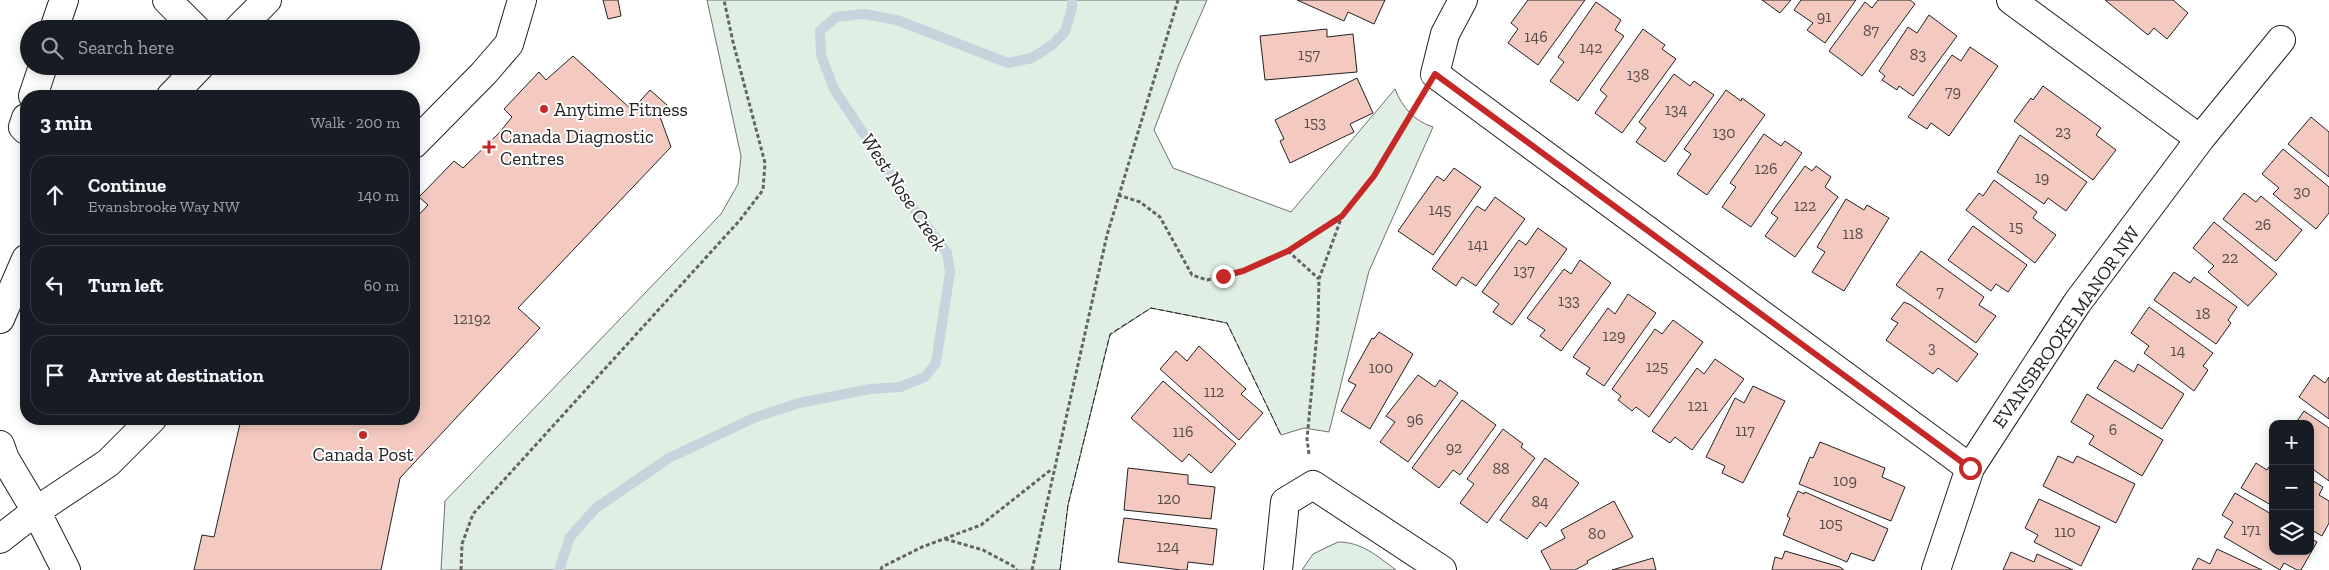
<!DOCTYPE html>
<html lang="en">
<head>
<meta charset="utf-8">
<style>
	:root { --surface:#171b24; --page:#20242c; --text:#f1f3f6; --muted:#9ea1a6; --line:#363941 }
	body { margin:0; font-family:"Zilla Slab",serif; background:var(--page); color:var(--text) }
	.controls { position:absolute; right:15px; bottom:15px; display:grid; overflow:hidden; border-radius:10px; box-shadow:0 2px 12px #0003 }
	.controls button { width:45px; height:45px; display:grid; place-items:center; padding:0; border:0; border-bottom:1px solid var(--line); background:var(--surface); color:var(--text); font:25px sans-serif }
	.stop { position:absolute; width:15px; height:15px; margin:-11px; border:4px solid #c62828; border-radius:50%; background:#fff }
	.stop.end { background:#c62828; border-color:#fff; box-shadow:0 1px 5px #0008 }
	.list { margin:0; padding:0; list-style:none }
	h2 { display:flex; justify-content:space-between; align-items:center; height:65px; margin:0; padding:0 20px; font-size:21px }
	h2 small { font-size:16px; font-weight:400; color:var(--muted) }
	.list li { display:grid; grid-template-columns:32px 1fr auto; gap:15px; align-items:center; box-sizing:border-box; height:80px; margin:0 10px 10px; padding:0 10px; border:1px solid var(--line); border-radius:20px }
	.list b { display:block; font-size:19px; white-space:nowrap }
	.list p { margin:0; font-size:16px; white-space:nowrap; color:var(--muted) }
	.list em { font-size:16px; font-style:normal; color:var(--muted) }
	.icon { flex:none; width:28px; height:28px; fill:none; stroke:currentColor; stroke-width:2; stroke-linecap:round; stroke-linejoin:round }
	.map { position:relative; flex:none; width:2329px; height:570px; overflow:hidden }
	.search { position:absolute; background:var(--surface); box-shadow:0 2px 12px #0003; left:20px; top:20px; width:400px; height:55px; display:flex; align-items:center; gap:12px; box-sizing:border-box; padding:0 18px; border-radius:28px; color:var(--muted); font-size:19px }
	.panel { position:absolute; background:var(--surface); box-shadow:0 2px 12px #0003; left:20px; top:90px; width:400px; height:335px; border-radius:20px }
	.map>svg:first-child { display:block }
	.green { fill:#e0efe3; stroke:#6f6f6f }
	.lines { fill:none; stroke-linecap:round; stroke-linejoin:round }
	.stream { stroke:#c7d3dd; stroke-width:10 }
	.building { fill:#f3c9c0; stroke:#222 }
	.minor-casing { stroke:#222; stroke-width:30 }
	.path { stroke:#646464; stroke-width:3; stroke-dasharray:4 2.5; stroke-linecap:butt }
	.minor { stroke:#fff; stroke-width:28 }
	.fence { stroke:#222; stroke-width:1; stroke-dasharray:6 2.5; stroke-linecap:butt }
	.route { stroke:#c62828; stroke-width:6 }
	.poi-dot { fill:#c62828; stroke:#fff; stroke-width:2 }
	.labels { text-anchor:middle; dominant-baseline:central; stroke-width:4; stroke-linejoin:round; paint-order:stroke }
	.number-label { font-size:16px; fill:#564c4a }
	.poi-label { font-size:19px; fill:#222; stroke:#fff; text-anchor:start }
	.street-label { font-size:19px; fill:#222; stroke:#fff }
	.water-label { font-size:20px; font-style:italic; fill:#222; stroke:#fff }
</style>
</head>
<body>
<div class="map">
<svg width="2329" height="570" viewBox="0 0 2329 570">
	<rect width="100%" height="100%" fill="#fff"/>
	<!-- green -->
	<path class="green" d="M 707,0 L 1207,0 L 1179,64 L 1154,130 L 1173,168 L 1291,212 L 1395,89 C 1402,107 1414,121 1433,127 L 1369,271 L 1329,432 L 1304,428 L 1281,435 L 1227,323 L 1151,308 L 1110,335 L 1068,505 L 1060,570 L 441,570 L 445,501 L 721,214 L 738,184 L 741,156 Z
		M 1338,542 C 1362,542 1377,556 1396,570 L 1302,570 L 1313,554 Z"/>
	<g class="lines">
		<!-- stream -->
		<path class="stream" d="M 559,570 L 570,537 L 596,508 L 669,458 L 756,417 L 799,403 L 870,389 L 900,387 L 925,377 L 936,363 L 950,272 L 947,253 L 911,205 L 834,89 L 821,55 L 820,31 L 836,17 L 864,14 L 897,20 L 1008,63 L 1032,58 L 1052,45 L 1065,32 L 1072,8 L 1072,0"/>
	</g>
	<!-- building -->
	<path class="building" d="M 603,0 L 618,0 L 621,16 L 608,19 Z
		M 1297,0 L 1385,0 L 1374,24 L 1348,12 L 1344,21 Z
		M 1528,0 L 1585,0 L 1538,65 L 1508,43 L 1518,29 L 1511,23 Z
		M 1762,0 L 1791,0 L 1780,13 Z
		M 1801,0 L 1856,0 L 1825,43 L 1807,30 L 1813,23 L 1794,10 Z
		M 1878,0 L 1910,0 L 1915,4 L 1862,76 L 1829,51 L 1865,2 L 1872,8 Z
		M 2105,0 L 2173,0 L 2188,13 L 2167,39 L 2154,28 L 2148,35 Z
		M 1596,2 L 1621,20 L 1615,30 L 1624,36 L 1578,101 L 1550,81 L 1564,62 L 1558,57 Z
		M 1929,15 L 1957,36 L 1913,96 L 1899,86 L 1897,90 L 1882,80 L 1885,76 L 1879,71 L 1908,27 L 1917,33 Z
		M 1327,29 L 1327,37 L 1353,34 L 1357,72 L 1265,80 L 1260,36 Z
		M 1643,29 L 1665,45 L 1662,49 L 1676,59 L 1622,133 L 1595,113 L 1607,96 L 1600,90 Z
		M 1970,47 L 1998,66 L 1949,136 L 1931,123 L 1927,129 L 1908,117 L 1952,55 L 1961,61 Z
		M 573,56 L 632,110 L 650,90 L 667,105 L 659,114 L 671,147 L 518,308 L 540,328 L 400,478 L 381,570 L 194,570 L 202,535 L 214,537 L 241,419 L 414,419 L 414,224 L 417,221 L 415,219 L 428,205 L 419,197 L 454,161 L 463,168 L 500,132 L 512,117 L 504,109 L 539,72 L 546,80 Z
		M 1674,74 L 1690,86 L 1694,81 L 1714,95 L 1665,162 L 1636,142 L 1646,128 L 1639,122 Z
		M 1357,78 L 1373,113 L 1350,124 L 1354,132 L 1290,163 L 1280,141 L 1284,139 L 1275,120 Z
		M 2043,86 L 2101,128 L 2096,135 L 2116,150 L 2093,180 L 2014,121 L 2031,98 L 2033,100 Z
		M 1726,90 L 1741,101 L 1742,98 L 1765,115 L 1707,195 L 1677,174 L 1691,154 L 1684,149 Z
		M 2311,117 L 2329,132 L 2329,177 L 2288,144 Z
		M 1764,134 L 1781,146 L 1785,141 L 1802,153 L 1751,227 L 1722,207 L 1736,187 L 1730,183 Z
		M 2020,135 L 2087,182 L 2066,211 L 2048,198 L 2044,204 L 1997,172 Z
		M 2283,149 L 2329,187 L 2329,213 L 2316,229 L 2273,194 L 2279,188 L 2262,174 Z
		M 1805,166 L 1812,171 L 1816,166 L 1831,177 L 1825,187 L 1838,197 L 1795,257 L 1765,236 L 1778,218 L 1771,213 Z
		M 1454,168 L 1481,187 L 1433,255 L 1398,231 L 1437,176 L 1444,181 Z
		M 1994,180 L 2037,212 L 2033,218 L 2056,235 L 2035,263 L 1966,210 L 1979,193 L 1983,196 Z
		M 2244,193 L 2256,202 L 2261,196 L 2302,230 L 2276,261 L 2223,219 Z
		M 1495,197 L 1525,219 L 1476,286 L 1462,277 L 1456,286 L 1432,269 L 1477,206 L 1485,211 Z
		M 1846,199 L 1864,210 L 1867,205 L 1889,218 L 1844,291 L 1812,272 L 1825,252 L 1817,247 Z
		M 2214,222 L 2277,274 L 2248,306 L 2208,272 L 2214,266 L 2193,248 Z
		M 1973,226 L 2027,265 L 2008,292 L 1996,284 L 1991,291 L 1948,260 Z
		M 1538,228 L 1567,249 L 1512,325 L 1493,312 L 1499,304 L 1482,292 L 1519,240 L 1526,245 Z
		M 1921,251 L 1984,297 L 1979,305 L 1996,316 L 1976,343 L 1896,285 Z
		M 1580,260 L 1611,283 L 1561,351 L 1540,336 L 1545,330 L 1527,318 L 1564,269 L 1571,274 Z
		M 2174,272 L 2190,283 L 2194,277 L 2237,307 L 2228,320 L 2231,323 L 2216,344 L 2154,300 Z
		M 1628,294 L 1656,313 L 1604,386 L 1586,374 L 1590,368 L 1573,357 L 1608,308 L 1615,314 Z
		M 1904,302 L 1911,305 L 1978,354 L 1957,382 L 1938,368 L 1933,374 L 1886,340 L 1898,323 L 1891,319 Z
		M 2149,307 L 2213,353 L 2203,366 L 2208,370 L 2194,391 L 2144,353 L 2149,346 L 2131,333 Z
		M 1673,320 L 1703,342 L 1649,417 L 1636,407 L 1632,411 L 1618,400 L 1621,396 L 1612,389 L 1655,329 L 1662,334 Z
		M 1379,332 L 1413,354 L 1370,429 L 1341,411 L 1356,385 L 1348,381 L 1372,338 L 1374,339 Z
		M 1199,346 L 1246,389 L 1241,394 L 1263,413 L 1239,440 L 1160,369 L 1176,351 L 1187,361 Z
		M 1715,359 L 1744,379 L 1692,450 L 1675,437 L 1670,443 L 1652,431 L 1697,368 L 1704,374 Z
		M 2115,360 L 2134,372 L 2138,364 L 2184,394 L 2162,429 L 2097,388 Z
		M 1418,375 L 1435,387 L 1440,380 L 1458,393 L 1408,462 L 1380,442 L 1395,422 L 1386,416 Z
		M 2314,375 L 2325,383 L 2329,377 L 2329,419 L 2299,397 Z
		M 1163,381 L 1236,444 L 1211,473 L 1189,454 L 1182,462 L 1131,418 Z
		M 1753,386 L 1785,401 L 1743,483 L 1722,473 L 1725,466 L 1706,457 L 1735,398 L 1744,403 Z
		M 2087,394 L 2163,440 L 2142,476 L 2089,444 L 2094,436 L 2071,422 Z
		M 1462,400 L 1496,425 L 1460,475 L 1453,470 L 1439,488 L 1412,468 Z
		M 2304,411 L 2329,428 L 2329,481 L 2310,467 L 2310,424 L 2295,424 Z
		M 1503,429 L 1523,444 L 1521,447 L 1535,458 L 1487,523 L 1460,503 L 1474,484 L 1467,479 Z
		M 1820,442 L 1885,468 L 1882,477 L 1905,487 L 1891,521 L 1799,484 L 1810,457 L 1813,458 Z
		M 2058,456 L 2073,463 L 2077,456 L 2135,484 L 2116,523 L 2043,486 Z
		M 1545,458 L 1579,483 L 1546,527 L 1540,522 L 1527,539 L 1500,520 Z
		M 2273,461 L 2273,506 L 2241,488 L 2256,463 L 2267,470 Z
		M 1128,468 L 1188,475 L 1188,484 L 1215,487 L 1211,519 L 1124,510 Z
		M 2310,479 L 2323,487 L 2319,495 L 2329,501 L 2329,523 L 2322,536 L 2310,529 Z
		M 1798,491 L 1804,494 L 1805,492 L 1888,529 L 1874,561 L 1851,553 L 1847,562 L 1783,535 L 1790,518 L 1787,516 Z
		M 2235,493 L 2273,515 L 2273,551 L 2310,551 L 2310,538 L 2317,542 L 2301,570 L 2297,570 L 2284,563 L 2280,570 L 2224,537 L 2233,522 L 2222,515 Z
		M 2039,499 L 2100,527 L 2081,566 L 2034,542 L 2038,535 L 2025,528 Z
		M 1614,501 L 1633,537 L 1587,561 L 1588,563 L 1575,570 L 1551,570 L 1541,551 L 1565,538 L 1561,530 Z
		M 1124,518 L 1217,529 L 1213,565 L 1188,562 L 1187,570 L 1181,570 L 1118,562 Z
		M 2217,549 L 2262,570 L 2192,570 L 2198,558 L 2210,564 Z
		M 1785,551 L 1840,567 L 1844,570 L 1772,570 L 1775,557 L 1782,559 Z
		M 2011,552 L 2034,562 L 2037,554 L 2073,570 L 2003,570 Z
		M 1653,558 L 1656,570 L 1612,570 Z"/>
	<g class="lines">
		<!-- minor casing -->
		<g class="minor-casing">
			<path id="minor" d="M 167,0 L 196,29
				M 1463,0 L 1445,34 L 1435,74 L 1970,468
				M 2011,0 L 2200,139
				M 54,29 L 64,0
				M 238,29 L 267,0
				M 33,96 L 43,66
				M 171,96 L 200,66
				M 26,118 L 23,127 L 26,130
				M 414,144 L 484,73 L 509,44 L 522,0
				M 0,319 L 26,259
				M 0,445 L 5,459 L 36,511 L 66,570
				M 0,539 L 36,511 L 108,463 L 152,419
				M 1278,570 L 1285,502 L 1313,485 L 1442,570
				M 1936,570 L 1970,468 L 2077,303 L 2200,139 L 2281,40"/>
		</g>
		<!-- path -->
		<path class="path" d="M 1118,195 L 1140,202 L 1160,217 L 1192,275 L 1207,280 L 1243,271 L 1288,251 L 1341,217
			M 1288,251 L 1319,279
			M 1309,454 L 1307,439 L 1318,323 L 1319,279 L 1342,216 L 1373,176 L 1420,99
			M 945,539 L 983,550 L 1013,566 L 1017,570
			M 461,570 L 462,544 L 473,514 L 740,220 L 763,190 L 765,163 L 733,42 L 724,0
			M 881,570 L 882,567 L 922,547 L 981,525 L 1052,469
			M 1032,570 L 1107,235 L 1178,0"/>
		<!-- minor -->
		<use href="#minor" class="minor"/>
		<!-- fence -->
		<path class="fence" d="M 1060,570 L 1068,505 L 1110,334 L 1151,308 L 1227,323 L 1281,435"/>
	</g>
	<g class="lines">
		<!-- route -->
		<path class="route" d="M 1223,276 L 1243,271 L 1288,251 L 1342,216 L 1374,176 L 1435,74 L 1970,468"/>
	</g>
	<!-- markers -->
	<g class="poi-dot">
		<circle cx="544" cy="109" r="5"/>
		<path d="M486.5 139.5h5v5h5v5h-5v5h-5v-5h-5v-5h5z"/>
		<circle cx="363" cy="435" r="5"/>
	</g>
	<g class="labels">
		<!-- number labels -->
		<g class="number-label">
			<text x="1824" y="16">91</text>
			<text x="1871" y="30">87</text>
			<text x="1536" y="36">146</text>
			<text x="1591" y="47">142</text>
			<text x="1309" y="54">157</text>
			<text x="1918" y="54">83</text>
			<text x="1638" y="74">138</text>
			<text x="1953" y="91">79</text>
			<text x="1676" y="109">134</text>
			<text x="1315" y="122">153</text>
			<text x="2063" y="131">23</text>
			<text x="1724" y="132">130</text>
			<text x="1766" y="168">126</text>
			<text x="2042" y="177">19</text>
			<text x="2302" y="191">30</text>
			<text x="1805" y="205">122</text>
			<text x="1440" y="209">145</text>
			<text x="2263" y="224">26</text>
			<text x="2016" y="226">15</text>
			<text x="1853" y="233">118</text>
			<text x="1478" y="244">141</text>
			<text x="2230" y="257">22</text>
			<text x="1524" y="270">137</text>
			<text x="1940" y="291">7</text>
			<text x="1569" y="300">133</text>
			<text x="2203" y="313">18</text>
			<text x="472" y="318">12192</text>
			<text x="1614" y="335">129</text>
			<text x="1932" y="347">3</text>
			<text x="2178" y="350">14</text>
			<text x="1657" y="366">125</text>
			<text x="1381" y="367">100</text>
			<text x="1214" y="391">112</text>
			<text x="1698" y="405">121</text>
			<text x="1415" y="419">96</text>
			<text x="2113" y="429">6</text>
			<text x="1745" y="430">117</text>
			<text x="1183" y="431">116</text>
			<text x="1454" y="447">92</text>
			<text x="1501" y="468">88</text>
			<text x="1845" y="480">109</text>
			<text x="1169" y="498">120</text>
			<text x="1540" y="501">84</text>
			<text x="1831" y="523">105</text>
			<text x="2251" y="529">171</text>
			<text x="2065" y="531">110</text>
			<text x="1597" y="533">80</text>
			<text x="1168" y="546">124</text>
		</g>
		<!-- poi labels -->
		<g class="poi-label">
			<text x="554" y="109">Anytime Fitness</text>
			<text x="500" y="136">Canada Diagnostic<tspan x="500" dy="22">Centres</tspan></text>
			<text x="363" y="454" text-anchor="middle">Canada Post</text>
		</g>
		<!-- street labels -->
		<g class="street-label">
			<text transform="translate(2066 327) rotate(-55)">EVANSBROOKE MANOR NW</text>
		</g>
		<!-- water labels -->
		<g class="water-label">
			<text transform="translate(904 192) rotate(56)">West Nose Creek</text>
		</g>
	</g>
</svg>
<div class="controls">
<button>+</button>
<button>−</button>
<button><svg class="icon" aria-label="layers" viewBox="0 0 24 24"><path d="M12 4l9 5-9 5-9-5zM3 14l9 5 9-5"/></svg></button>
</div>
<div class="stop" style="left:1970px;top:468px"></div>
<div class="stop end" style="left:1223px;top:276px"></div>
<div class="search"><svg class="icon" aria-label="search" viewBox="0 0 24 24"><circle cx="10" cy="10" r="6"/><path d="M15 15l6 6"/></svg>Search here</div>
<section class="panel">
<h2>3 min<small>Walk · 200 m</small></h2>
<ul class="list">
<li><svg class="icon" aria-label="ahead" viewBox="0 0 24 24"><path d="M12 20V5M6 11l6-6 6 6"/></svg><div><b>Continue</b><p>Evansbrooke Way NW</p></div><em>140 m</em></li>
<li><svg class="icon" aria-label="left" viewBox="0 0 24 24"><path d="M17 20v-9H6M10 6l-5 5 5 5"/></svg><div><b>Turn left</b></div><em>60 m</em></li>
<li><svg class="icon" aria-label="arrive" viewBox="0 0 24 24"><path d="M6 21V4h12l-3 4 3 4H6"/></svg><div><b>Arrive at destination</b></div></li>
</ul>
</section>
</div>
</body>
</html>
